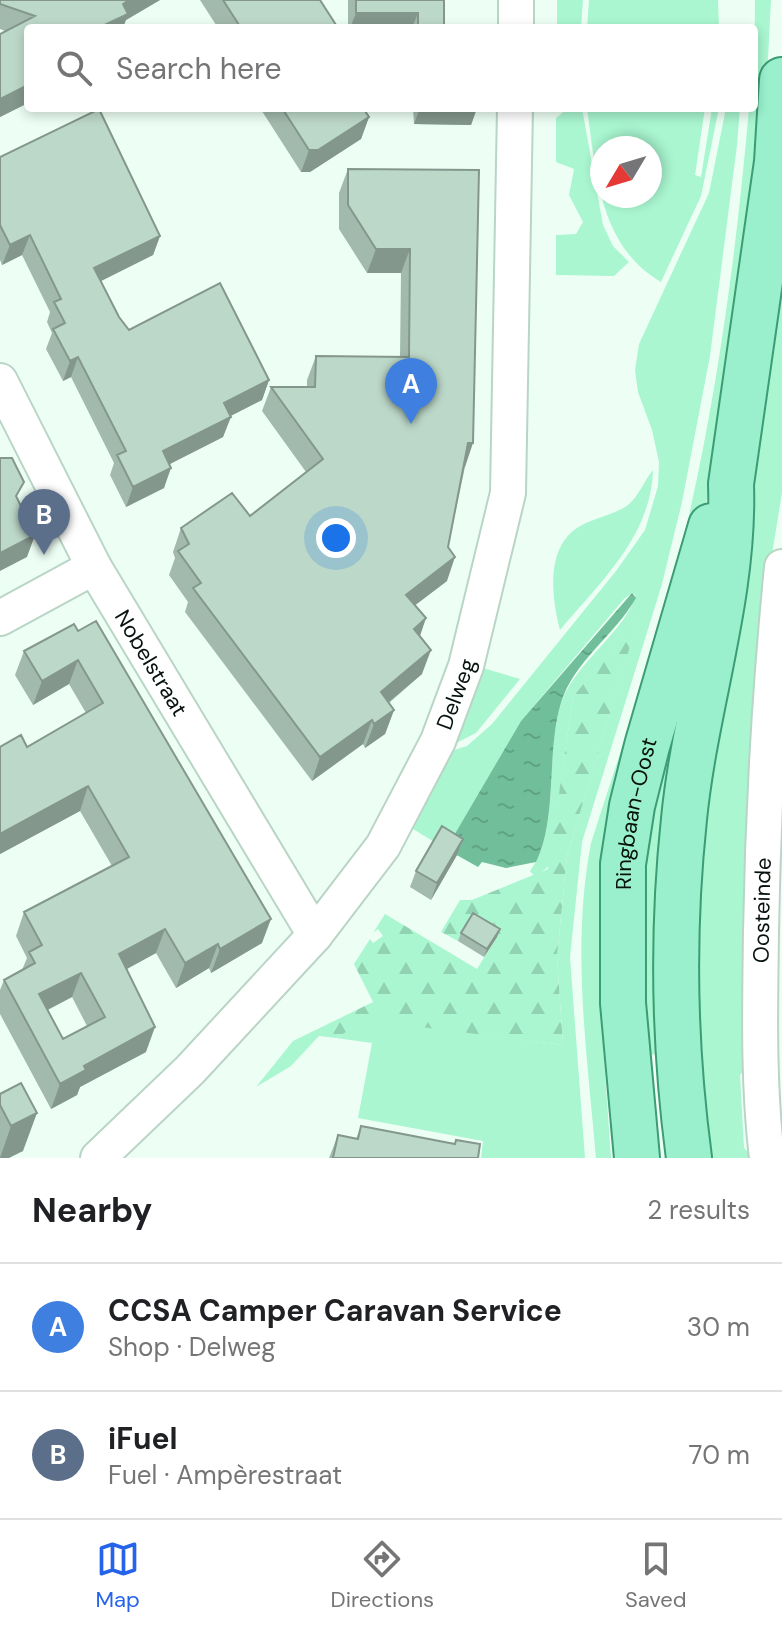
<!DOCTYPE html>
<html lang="en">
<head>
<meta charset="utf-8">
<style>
	:root { --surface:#fff; --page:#f6f6f6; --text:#202124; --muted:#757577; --line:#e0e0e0; --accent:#2563eb }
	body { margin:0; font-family:"DM Sans",sans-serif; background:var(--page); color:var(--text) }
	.compass { position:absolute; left:590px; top:136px; width:72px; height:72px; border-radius:50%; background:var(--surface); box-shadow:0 4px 12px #0003; rotate:232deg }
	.you { position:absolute; left:336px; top:538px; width:28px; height:28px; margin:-20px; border:6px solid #fff; border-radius:50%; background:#1a73e8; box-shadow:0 0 0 12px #1a73e833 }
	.badge { display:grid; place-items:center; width:52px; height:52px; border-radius:50%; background:var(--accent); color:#fff; font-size:26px; font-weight:700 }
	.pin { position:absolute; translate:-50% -66px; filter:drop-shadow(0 2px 4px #0008) }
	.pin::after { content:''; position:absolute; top:42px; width:28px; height:24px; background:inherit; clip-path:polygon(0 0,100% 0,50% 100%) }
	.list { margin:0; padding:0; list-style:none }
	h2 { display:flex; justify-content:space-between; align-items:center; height:104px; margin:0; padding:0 32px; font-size:34px }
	h2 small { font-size:26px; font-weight:400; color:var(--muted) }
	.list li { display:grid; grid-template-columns:52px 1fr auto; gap:24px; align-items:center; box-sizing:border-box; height:128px; padding:0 32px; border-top:2px solid var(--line) }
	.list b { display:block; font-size:30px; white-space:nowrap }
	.list p { margin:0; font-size:26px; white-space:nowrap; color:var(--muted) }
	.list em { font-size:26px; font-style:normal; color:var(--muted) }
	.icon { flex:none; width:44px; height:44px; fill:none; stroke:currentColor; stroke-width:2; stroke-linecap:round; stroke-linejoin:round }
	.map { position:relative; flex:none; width:782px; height:1158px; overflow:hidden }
	.search { position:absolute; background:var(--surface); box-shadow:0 4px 12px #0003; left:24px; right:24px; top:24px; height:88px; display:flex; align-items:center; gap:20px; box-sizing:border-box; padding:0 28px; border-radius:8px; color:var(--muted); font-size:30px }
	.sheet { height:360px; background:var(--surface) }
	nav { display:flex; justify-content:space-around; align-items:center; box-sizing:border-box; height:112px; border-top:2px solid var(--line); background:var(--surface); font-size:22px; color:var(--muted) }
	nav a { display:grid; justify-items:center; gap:4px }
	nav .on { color:var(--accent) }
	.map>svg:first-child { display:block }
	.grass { fill:#a9f6d0; fill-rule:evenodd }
	.forest { fill:url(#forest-firs) }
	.water { fill:url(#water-ripples) }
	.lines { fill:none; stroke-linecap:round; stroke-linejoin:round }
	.street-casing { stroke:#b9d5c6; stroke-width:38 }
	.primary-casing { stroke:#3b9c75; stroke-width:48 }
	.street { stroke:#fff; stroke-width:34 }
	.primary { stroke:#9af0cd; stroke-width:44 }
	.wall { fill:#a2baad; fill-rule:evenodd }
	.shaded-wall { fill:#84978d }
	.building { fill:#bcd8c9; stroke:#84978d; stroke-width:2; fill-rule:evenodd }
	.labels { text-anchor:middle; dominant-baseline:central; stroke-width:7; stroke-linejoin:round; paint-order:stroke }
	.street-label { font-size:22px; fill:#08130e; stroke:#fff }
</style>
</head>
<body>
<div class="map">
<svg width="782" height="1158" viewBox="0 0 782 1158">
	<defs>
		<pattern id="forest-firs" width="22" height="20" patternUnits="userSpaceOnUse" patternTransform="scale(2)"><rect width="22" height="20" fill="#a9f6d0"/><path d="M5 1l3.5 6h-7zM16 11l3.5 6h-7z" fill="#90d2b1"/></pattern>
		<pattern id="water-ripples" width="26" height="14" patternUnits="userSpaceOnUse" patternTransform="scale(2)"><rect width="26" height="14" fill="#70bf9a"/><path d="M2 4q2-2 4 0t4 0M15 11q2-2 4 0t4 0" fill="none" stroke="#60a384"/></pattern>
	</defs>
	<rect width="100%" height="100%" fill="#edfff5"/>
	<!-- grass -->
	<path class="grass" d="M 557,0 L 583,0 L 581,28 L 557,26 Z
		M 589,0 L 718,0 L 719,28 L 587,28 Z
		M 755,0 L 771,0 L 767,78 L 709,491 L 603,924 L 600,1002 L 611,1158 L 596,1158 C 587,1053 571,947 591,843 C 621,748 655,654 679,558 C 715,411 736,259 749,108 L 754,108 Z
		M 568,108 L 582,108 L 603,225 L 613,246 L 629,262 L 614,276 L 556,275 L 556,235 L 576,234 L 583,222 L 569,195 L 574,169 L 556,162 L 556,118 Z
		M 587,108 L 705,108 L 695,175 L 701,177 L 712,108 L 719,108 L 701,196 L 661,282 C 599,246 596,172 587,108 ZM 602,148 L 650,148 L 650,196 L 602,196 Z
		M 726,108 L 740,108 L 737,145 L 710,356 L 682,502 L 662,584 L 582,842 L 570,957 L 585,1158 L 481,1158 L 483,1141 L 358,1118 L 372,1043 L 336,1038 L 366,1019 L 563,1045 L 557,957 L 567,856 L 639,615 L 573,697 L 549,866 L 535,877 L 530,871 C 561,830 544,751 562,701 C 575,663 629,628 635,595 L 632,593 L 624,599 L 521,721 L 446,849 L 413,829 L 451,751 L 467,746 L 492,724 L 616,571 L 645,530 L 658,486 L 659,462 L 652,430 L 638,392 L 635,370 L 639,344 L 709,193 Z
		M 782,242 L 782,493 L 770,566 L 749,1066 L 740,1075 L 744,1148 L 754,1158 L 704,1158 L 693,900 Z
		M 653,470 C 651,537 600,582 560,630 C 551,596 545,544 582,525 C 597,517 614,515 628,505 C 639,496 644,481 653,470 Z
		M 717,526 L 662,1055 L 649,1054 L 639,868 Z
		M 483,668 L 520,679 L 476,733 L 454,744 Z"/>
	<!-- forest -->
	<path class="forest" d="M 640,613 L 567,856 L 557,957 L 563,1045 L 366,1020 L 336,1038 L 319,1036 L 291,1066 L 256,1087 L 293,1041 L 373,1002 L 354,964 L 370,939 L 373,943 L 383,936 L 378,929 L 373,933 L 385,914 L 477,969 L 496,938 L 470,921 L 458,941 L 441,932 L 460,900 L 472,900 L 548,869 L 573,697 Z"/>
	<!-- water -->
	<path class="water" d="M 632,593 L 636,598 C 615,635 573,662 561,703 C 546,752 558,818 536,862 L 506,868 L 482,862 L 478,867 L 446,849 L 521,721 Z"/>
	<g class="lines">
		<!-- street casing -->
		<g class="street-casing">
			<g id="street">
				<path d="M 516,28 L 516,0"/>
				<path id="s1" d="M 0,381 L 94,567 L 315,935"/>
				<path d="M 0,618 L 94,567"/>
				<path id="s2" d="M 98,1158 L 190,1070 L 315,935 L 383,846 L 438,741 L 466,666 L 508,493 L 515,108"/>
				<path id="s3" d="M 767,1158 C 758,1083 760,1008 761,932 C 763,810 770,689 782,567"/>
			</g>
		</g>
		<!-- primary casing -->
		<g class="primary-casing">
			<g id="primary">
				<path id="s4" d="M 637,1158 L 623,1003 L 623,864 L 632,806 L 647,746 L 711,526"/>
				<path d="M 689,1158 C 674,1046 672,931 684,819 C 695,707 735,597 731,484 L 777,162 L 782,80"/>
			</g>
		</g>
		<!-- street -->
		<use href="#street" class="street"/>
		<!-- primary -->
		<use href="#primary" class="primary"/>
	</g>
	<!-- wall -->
	<path class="wall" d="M 0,0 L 160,0 L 126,20 L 28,28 L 28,103 L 0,117 L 0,34 L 5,31 L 0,29 Z
		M 200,0 L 320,0 L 338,28 L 218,28 Z
		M 348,0 L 444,0 L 444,28 L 348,28 Z
		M 260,108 L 363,108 L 369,117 L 361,139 L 310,172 L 301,172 Z
		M 413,108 L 477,108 L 471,125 L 414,124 Z
		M 0,157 L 160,236 L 153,255 L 101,281 L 119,317 L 129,330 L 269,380 L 262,400 L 230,416 L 223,437 L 170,464 L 164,488 L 126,507 L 110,475 L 114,463 L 71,377 L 63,381 L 46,349 L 52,333 L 47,322 L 50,312 L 22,255 L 2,265 L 0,260 Z
		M 348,169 L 479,170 L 465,467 L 448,547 L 447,581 L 415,605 L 420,636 L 422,674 L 389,703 L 394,710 L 385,734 L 365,748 L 363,744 L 312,781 L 185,612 L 188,602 L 169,575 L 175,558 L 173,552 L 181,528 L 250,516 L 306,472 L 262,411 L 271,387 L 307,387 L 307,380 L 316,356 L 400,357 L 401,273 L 367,273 L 339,229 L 339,193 Z
		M 74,624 L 262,943 L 211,973 L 209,968 L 176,988 L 156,953 L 127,969 L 146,1052 L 80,1087 L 77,1095 L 51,1109 L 0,1014 L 0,990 L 4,980 L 22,970 L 27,958 L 16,936 L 24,912 L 112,866 L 80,811 L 0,854 L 0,747 L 27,747 L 86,713 L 69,684 L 33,705 L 15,675 L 24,651 ZM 72,997 L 87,1026 L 63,1039 L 48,1010 Z
		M 463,839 L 457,855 L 431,900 L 410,887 L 416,871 Z
		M 500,929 L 497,937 L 484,957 L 458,941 L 461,933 Z
		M 0,1094 L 23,1151 L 0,1158 Z
		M 361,1126 L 478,1158 L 329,1158 L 338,1135 L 356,1139 Z"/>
	<!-- shaded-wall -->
	<path class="shaded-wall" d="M 129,0 L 160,0 L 126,20 L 123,28 L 98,28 L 123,4 Z
		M 356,13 L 418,13 L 412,28 L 350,28 Z
		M 28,85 L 28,103 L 0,117 L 0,99 Z
		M 420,108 L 477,108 L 471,125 L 414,124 Z
		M 369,117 L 361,139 L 310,172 L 301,172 L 309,150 Z
		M 30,235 L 22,255 L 2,265 L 10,245 Z
		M 160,236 L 153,255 L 87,288 L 94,268 Z
		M 376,249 L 410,249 L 401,273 L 367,273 Z
		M 78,357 L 71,377 L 63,381 L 70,361 Z
		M 269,380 L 262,400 L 217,423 L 224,403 Z
		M 231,417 L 223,437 L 156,471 L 163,451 Z
		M 468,443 L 473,443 L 465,467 L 460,467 Z
		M 171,468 L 164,488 L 126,507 L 133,487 Z
		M 35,535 L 27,557 L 0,571 L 0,553 Z
		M 455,557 L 447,581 L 397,619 L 406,595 Z
		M 426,618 L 418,642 L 414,629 Z
		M 431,650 L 422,674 L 372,716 L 381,692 Z
		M 78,660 L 69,684 L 33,705 L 42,681 Z
		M 394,710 L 385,734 L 365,748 L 374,724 Z
		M 372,720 L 363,744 L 312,781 L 320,757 Z
		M 88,786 L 80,811 L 0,854 L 0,834 Z
		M 463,839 L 457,855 L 431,900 L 437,883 Z
		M 271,919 L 262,943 L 211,973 L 220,949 Z
		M 165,929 L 156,953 L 110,978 L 119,954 Z
		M 500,929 L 497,937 L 484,957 L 487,949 Z
		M 218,944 L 209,968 L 176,988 L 185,963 Z
		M 81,973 L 72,997 L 31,1018 L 39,994 Z
		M 155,1027 L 146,1052 L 80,1087 L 77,1095 L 51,1109 L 60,1084 L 84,1066 Z
		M 37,1113 L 23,1151 L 9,1158 L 0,1158 L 11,1126 Z"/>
	<!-- building -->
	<path class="building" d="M 0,0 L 129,0 L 123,4 L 128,14 L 98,28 L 28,28 L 28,85 L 0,99 L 0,34 L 35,16 L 0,4 Z
		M 223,0 L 320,0 L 338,28 L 241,28 Z
		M 356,0 L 444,0 L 444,28 L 418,28 L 418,13 L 356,13 Z
		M 282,108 L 363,108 L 369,117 L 318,150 L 309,150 Z
		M 99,109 L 160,236 L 94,268 L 119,317 L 129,330 L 220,283 L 269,380 L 224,403 L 231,417 L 163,451 L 171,468 L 133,487 L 117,455 L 126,451 L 78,357 L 70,361 L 53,329 L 65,323 L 54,302 L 61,299 L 30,235 L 10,245 L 0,225 L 0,157 Z
		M 348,169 L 479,170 L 473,443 L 468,443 L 448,547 L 455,557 L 406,595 L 426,618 L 414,629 L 431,650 L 381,692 L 394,710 L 374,724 L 372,720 L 320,757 L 193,588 L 201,583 L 178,551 L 189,544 L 181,528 L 232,493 L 250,516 L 323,459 L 271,387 L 315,387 L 316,356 L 409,357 L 410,249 L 376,249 L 348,205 Z
		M 0,458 L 12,458 L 24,482 L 16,496 L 35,535 L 0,553 Z
		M 96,621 L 271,919 L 220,949 L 218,944 L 185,963 L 165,929 L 119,954 L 155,1027 L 84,1066 L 86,1070 L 60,1084 L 4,980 L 35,963 L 29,952 L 42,945 L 24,912 L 129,857 L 88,786 L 0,834 L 0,747 L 21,735 L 27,747 L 103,703 L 78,660 L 42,681 L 24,651 L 74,624 L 78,631 ZM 81,973 L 105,1017 L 63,1039 L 39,994 Z
		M 442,826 L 463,839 L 437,883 L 416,871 Z
		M 473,913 L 500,929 L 487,949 L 461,933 Z
		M 21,1083 L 37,1113 L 11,1126 L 0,1105 L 0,1094 Z
		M 361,1126 L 455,1144 L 456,1140 L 480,1144 L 478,1158 L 333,1158 L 338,1135 L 358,1139 Z"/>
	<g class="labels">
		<!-- street labels -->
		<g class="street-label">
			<text stroke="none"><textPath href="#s1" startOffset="320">Nobelstraat</textPath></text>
			<text stroke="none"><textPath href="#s2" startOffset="592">Delweg</textPath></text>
			<text stroke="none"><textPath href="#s4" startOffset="346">Ringbaan-Oost</textPath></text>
			<text stroke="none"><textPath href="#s3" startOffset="248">Oosteinde</textPath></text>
		</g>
	</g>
</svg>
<svg class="compass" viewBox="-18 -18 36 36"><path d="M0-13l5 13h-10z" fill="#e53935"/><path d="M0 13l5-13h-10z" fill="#757577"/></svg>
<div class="you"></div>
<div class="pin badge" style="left:411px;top:424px;background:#3f7fe0">A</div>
<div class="pin badge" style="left:44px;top:555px;background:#5c6f8a">B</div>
<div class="search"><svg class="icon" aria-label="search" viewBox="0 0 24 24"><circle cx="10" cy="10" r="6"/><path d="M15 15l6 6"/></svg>Search here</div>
</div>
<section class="sheet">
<h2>Nearby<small>2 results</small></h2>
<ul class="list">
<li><span class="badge" style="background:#3f7fe0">A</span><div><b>CCSA Camper Caravan Service</b><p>Shop · Delweg</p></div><em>30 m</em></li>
<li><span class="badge" style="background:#5c6f8a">B</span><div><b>iFuel</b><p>Fuel · Ampèrestraat</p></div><em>70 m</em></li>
</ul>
</section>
<nav>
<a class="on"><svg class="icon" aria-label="map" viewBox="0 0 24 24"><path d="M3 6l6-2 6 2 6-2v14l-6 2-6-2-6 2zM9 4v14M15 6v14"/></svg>Map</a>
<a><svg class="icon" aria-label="directions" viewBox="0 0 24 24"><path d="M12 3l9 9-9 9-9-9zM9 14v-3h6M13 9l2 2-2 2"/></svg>Directions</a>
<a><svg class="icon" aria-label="saved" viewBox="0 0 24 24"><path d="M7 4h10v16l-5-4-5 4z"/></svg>Saved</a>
</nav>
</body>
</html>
